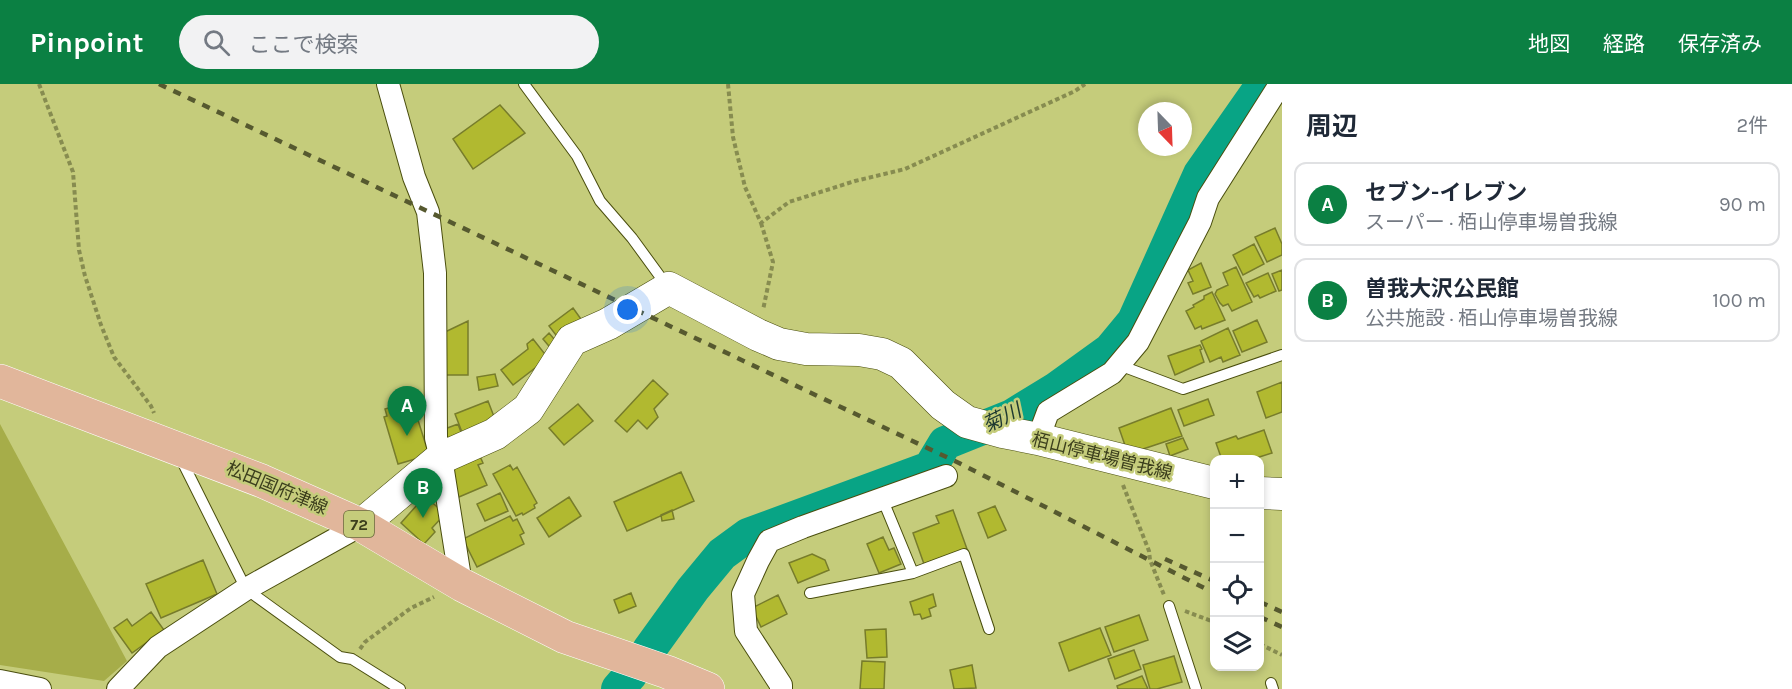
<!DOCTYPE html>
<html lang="ja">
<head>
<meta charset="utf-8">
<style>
	:root { --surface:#fff; --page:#f2f2f3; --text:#1f2937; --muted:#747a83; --line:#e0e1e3; --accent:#0b8043 }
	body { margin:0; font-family:Karla,"Noto Sans JP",sans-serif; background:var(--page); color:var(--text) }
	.controls { position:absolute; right:18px; bottom:18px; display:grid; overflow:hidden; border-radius:12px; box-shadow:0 3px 9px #0003 }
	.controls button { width:54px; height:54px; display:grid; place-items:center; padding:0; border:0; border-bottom:2px solid var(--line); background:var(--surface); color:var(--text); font:30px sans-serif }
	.compass { position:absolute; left:1138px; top:18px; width:54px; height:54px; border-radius:50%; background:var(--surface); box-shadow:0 3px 9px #0003; rotate:157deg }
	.you { position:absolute; left:628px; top:226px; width:21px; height:21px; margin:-15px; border:4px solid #fff; border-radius:50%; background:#1a73e8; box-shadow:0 0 0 9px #1a73e833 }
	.badge { display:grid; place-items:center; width:39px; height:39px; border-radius:50%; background:var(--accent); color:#fff; font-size:20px; font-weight:700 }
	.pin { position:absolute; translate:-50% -50px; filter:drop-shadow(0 2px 3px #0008) }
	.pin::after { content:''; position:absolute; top:32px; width:21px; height:18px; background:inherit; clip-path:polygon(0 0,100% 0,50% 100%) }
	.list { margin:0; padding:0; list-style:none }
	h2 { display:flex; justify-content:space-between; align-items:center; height:78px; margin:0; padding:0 24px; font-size:26px }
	h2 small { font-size:20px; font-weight:400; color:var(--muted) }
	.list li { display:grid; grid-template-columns:39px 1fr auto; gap:18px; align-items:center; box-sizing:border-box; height:84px; margin:0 12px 12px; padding:0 12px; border:2px solid var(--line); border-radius:12px }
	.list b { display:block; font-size:22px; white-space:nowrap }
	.list p { margin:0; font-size:20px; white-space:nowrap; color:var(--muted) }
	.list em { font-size:20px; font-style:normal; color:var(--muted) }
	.icon { flex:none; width:33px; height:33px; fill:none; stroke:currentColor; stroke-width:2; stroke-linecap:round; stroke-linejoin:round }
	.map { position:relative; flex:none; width:1282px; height:605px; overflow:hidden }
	header { display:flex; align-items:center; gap:36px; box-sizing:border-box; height:84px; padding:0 30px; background:var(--accent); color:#fff }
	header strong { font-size:28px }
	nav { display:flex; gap:33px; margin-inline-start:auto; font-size:21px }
	.search { width:420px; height:54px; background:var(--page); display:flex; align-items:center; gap:15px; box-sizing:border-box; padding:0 21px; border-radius:33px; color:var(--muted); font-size:22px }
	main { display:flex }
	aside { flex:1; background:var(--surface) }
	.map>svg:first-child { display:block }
	.green { fill:#a6ad49 }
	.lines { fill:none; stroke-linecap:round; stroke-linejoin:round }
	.river { stroke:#08a485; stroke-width:34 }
	.building { fill:#b1b930; stroke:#777c2b; stroke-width:1.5 }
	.service-casing { stroke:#4a4e0e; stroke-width:12 }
	.minor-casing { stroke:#4a4e0e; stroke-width:24 }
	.secondary-casing { stroke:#4a4e0e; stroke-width:33 }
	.primary-casing { stroke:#fff; stroke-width:34 }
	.path { stroke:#878c50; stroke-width:4; stroke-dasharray:4.5 3; stroke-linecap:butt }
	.service { stroke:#fff; stroke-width:10 }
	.minor { stroke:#fff; stroke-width:22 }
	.secondary { stroke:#fff; stroke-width:32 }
	.primary { stroke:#e1b69b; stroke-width:33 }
	.rail { stroke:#56592f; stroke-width:4.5; stroke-dasharray:8 8; stroke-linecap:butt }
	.labels { text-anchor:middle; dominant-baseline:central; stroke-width:5; stroke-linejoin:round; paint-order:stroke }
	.shield { fill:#c5cc7b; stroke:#656939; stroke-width:1.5 }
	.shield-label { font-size:16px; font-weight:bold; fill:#3c3f1d }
	.street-label { font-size:18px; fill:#3c3f1d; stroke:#c5cc7b }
	.water-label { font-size:20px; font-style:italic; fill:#1d3830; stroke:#c5cc7b }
</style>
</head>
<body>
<header>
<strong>Pinpoint</strong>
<div class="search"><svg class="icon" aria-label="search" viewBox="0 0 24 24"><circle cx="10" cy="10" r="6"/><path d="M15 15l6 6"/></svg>ここで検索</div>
<nav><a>地図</a><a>経路</a><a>保存済み</a></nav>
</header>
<main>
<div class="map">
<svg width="1282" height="605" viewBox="0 0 1282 605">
	<rect width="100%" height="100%" fill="#c5cc7b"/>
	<!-- green -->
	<path class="green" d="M 0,340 L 127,577 L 104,597 L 0,581 Z"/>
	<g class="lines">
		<!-- river -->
		<path class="river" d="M 649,566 L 693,505 L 722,470 L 748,451 L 930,384 L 945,359 L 1012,332 L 1056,305 L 1110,266 L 1134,237 L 1200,90 L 1263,0
			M 618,605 L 631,590"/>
	</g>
	<!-- building -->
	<path class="building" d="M 500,21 L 525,49 L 473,85 L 453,55 Z
		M 1275,144 L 1282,160 L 1282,171 L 1267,178 L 1255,153 Z
		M 1254,160 L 1264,180 L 1243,191 L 1233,171 Z
		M 1201,179 L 1211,203 L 1193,210 L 1188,199 L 1193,197 L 1188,186 Z
		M 1236,183 L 1252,218 L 1232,227 L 1228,220 L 1223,222 L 1220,219 L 1215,210 L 1217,206 L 1228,201 L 1223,189 Z
		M 1282,186 L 1282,206 L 1279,207 L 1272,190 Z
		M 1268,189 L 1276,207 L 1260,214 L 1258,211 L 1254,213 L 1246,199 Z
		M 1212,208 L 1225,236 L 1202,245 L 1201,242 L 1195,245 L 1186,227 L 1194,223 L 1193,221 L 1204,215 L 1204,212 Z
		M 573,224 L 586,242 L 562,259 L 549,242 Z
		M 1257,236 L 1267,258 L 1242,268 L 1233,247 Z
		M 468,237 L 468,291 L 445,291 L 445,248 Z
		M 1228,244 L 1240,271 L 1223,278 L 1221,273 L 1210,278 L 1201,257 Z
		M 549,249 L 560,262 L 553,267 L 543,255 Z
		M 533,255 L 548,274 L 513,301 L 501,286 L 528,265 L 527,260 Z
		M 1200,261 L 1202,265 L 1200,266 L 1204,278 L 1175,291 L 1168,272 Z
		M 495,290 L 498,302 L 479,306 L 477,293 Z
		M 653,296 L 668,310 L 654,325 L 658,333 L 647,345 L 638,336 L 627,348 L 615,337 Z
		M 1282,298 L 1282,328 L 1266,334 L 1257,308 Z
		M 1208,315 L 1214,331 L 1184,342 L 1178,326 Z
		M 412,317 L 429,371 L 398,380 L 384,333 L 387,332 L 385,325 Z
		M 488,317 L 498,343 L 465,356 L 455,330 Z
		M 578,320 L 593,337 L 564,361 L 549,344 Z
		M 1171,324 L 1182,352 L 1128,370 L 1119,344 Z
		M 458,340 L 465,359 L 449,365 L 442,346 Z
		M 1264,346 L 1272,369 L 1250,376 L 1222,376 L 1216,359 L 1236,352 L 1238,355 Z
		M 1183,354 L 1188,365 L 1170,372 L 1166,360 Z
		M 479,370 L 483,379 L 478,381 L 487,401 L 459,413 L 449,392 L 450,382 Z
		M 510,381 L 513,386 L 517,383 L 537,419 L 534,421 L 535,424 L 523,431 L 522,429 L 516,432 L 493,390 Z
		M 681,388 L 694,417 L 627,447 L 614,418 Z
		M 500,409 L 508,427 L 485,437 L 477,420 Z
		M 425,412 L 445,430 L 432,444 L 435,448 L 424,460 L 401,439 Z
		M 569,413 L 581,432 L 549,453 L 537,434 Z
		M 995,422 L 1006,446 L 988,454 L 978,429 Z
		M 672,426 L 674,435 L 662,437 L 661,431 Z
		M 953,426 L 967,465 L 924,480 L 913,449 L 939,439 L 936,432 Z
		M 510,432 L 513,437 L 517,435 L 524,449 L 520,451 L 524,460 L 477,483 L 463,455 Z
		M 883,453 L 889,466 L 894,464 L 901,480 L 879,489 L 867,460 Z
		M 812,470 L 825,476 L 829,486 L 798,499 L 789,479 Z
		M 203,476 L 217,510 L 161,534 L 146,500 Z
		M 631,509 L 636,522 L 619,529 L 614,516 Z
		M 933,510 L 936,522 L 929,525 L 931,532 L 922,535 L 920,530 L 914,531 L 910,518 Z
		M 778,511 L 787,530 L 761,543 L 752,524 Z
		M 151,528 L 164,546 L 132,569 L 114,544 L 127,535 L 132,542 Z
		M 1139,531 L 1148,556 L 1114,568 L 1105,543 Z
		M 1100,544 L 1111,571 L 1069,587 L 1059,559 Z
		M 886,545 L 887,573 L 867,574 L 865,546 Z
		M 1134,566 L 1141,585 L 1115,595 L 1108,575 Z
		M 1174,572 L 1182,598 L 1157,605 L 1150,605 L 1143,581 Z
		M 862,577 L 885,578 L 884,605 L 860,605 Z
		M 972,581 L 976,604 L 954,605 L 950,586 Z
		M 1142,592 L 1148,605 L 1118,605 L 1117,602 Z"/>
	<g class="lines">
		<!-- service casing -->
		<g class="service-casing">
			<path id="service" d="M 524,0 L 577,72 L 600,117 L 632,154 L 667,202
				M 1119,281 L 1183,305 L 1282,271
				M 180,373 L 246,505 L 340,573 L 352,575 L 400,605
				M 882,414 L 913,489
				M 810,509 L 913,489 L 964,470 L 989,545
				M 1169,522 L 1196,605
				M 1271,599 L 1273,605"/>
		</g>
		<!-- minor casing -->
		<g class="minor-casing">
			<path id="minor" d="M 388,0 L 414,93 L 428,128 L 435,189 L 436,354 L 441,374 L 461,500
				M 1038,355 L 1048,328 L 1112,289 L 1138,258 L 1200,138 L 1208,114 L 1279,2 L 1282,1
				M 0,597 L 40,605
				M 118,605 L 158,563 L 246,505 L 361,441
				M 781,605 L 781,601 L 746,547 L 743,510 L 758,477 L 769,457 L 803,443 L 946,392"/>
		</g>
		<!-- secondary casing -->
		<g class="secondary-casing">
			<path id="secondary" d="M 1260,409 L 1282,410
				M 361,441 L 441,374 L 495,350 L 528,325 L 572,256 L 608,240 L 669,204 L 758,251 L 779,260 L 806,265 L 859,266 L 882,270 L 901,279 L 943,321 L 967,338 L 1003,348 L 1038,355 L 1214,399"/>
		</g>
		<!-- primary casing -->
		<g class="primary-casing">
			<path id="primary" d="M 0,297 L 262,397 L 361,441 L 462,501 L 565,553 L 667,588 L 708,605"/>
		</g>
		<!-- path -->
		<path class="path" d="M 39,0 L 73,88 L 79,166 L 85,192 L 101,241 L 114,273 L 151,322 L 154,329
			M 728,0 L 733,53 L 745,103 L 761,139 L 789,118 L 855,97 L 905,85 L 1075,7 L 1085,0
			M 761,139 L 773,178 L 763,226
			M 1123,401 L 1149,467 L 1150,476 L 1164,511
			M 1185,527 L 1214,538
			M 1260,560 L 1282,571
			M 360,565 L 365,558 L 411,524 L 434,513"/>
		<!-- service -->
		<use href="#service" class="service"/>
		<!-- minor -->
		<use href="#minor" class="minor"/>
		<!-- secondary -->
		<use href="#secondary" class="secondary"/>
		<!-- primary -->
		<use href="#primary" class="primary"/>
		<!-- rail -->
		<path class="rail" d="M 159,0 L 959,379 L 1214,509
			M 1165,475 L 1214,497
			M 1260,518 L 1282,528
			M 1260,533 L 1282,543"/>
	</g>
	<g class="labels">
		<!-- shield labels -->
		<rect class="shield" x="344" y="427" width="30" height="26" rx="4.5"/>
		<g class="shield-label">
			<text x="359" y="440">72</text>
		</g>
		<!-- street labels -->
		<g class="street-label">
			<text transform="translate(1102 372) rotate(14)">栢山停車場曽我線</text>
			<text transform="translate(277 404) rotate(23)">松田国府津線</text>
		</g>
		<!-- water labels -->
		<g class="water-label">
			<text transform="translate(1002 334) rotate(-26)">菊川</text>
		</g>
	</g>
</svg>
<div class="controls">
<button>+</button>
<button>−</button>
<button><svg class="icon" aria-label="locate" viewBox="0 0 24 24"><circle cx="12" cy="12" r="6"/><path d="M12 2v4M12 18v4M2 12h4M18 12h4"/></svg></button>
<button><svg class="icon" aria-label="layers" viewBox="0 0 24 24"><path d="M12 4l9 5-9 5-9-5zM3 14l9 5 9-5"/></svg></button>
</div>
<svg class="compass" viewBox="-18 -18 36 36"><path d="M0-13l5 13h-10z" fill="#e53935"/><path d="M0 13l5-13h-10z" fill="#747a83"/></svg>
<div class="you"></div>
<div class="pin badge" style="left:407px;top:352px">A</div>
<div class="pin badge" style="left:423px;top:434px">B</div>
</div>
<aside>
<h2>周辺<small>2件</small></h2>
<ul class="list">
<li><span class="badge">A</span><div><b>セブン-イレブン</b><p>スーパー · 栢山停車場曽我線</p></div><em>90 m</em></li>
<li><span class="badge">B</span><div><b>曽我大沢公民館</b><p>公共施設 · 栢山停車場曽我線</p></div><em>100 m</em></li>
</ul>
</aside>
</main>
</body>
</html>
